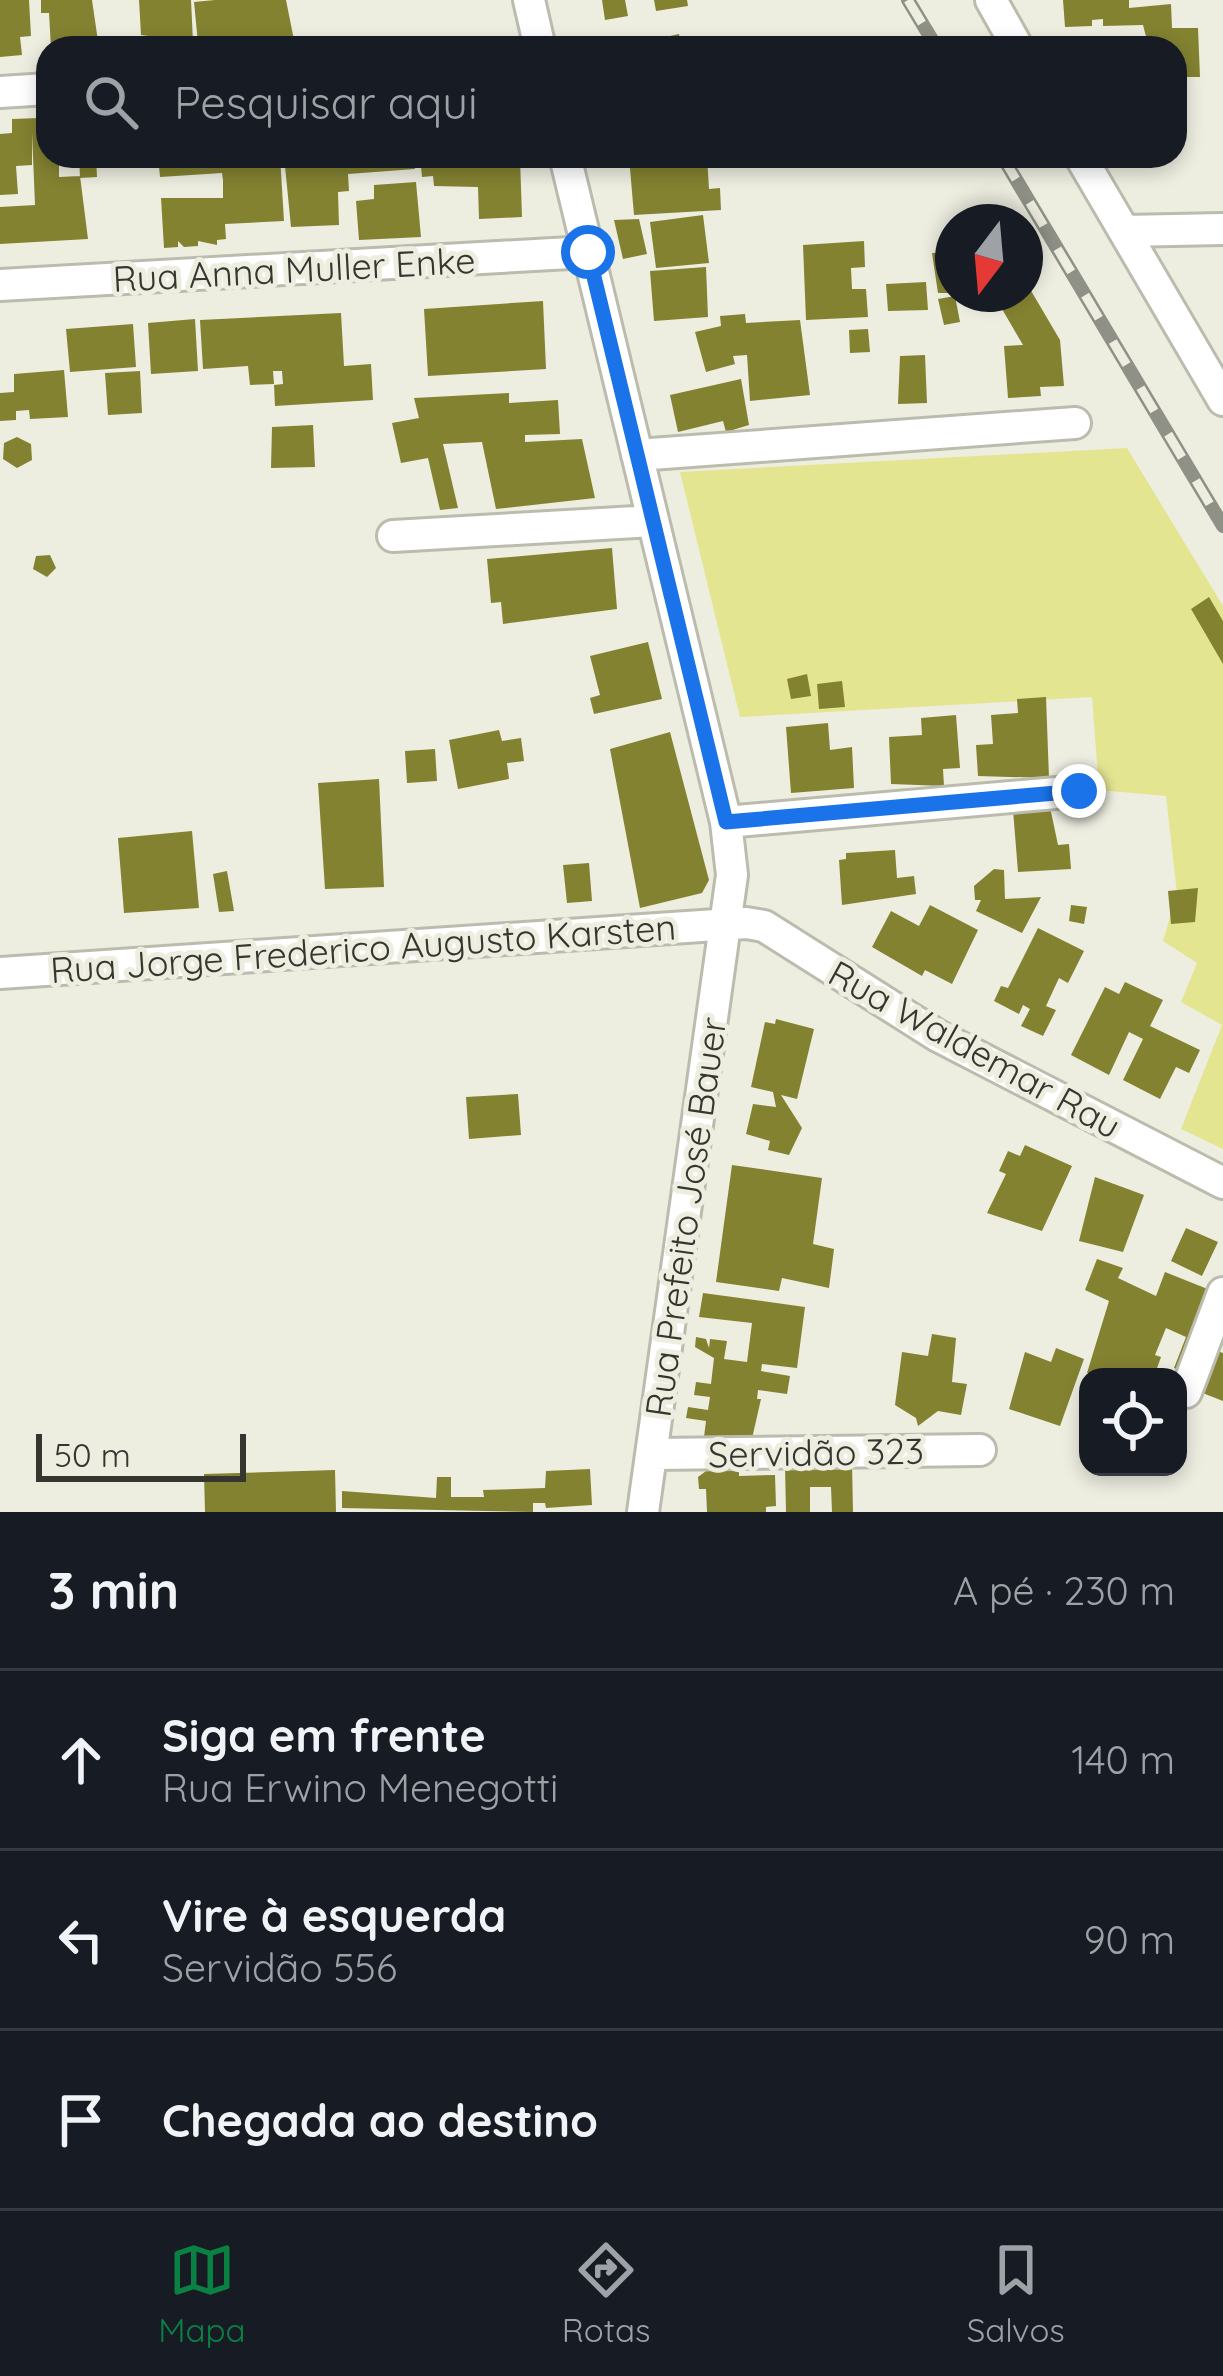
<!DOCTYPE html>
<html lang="pt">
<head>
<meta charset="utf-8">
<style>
	:root { --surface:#171b24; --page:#20242c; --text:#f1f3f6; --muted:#9ea1a6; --line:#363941; --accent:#0b8043 }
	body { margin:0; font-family:Quicksand,sans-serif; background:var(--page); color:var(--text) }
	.controls { position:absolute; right:36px; bottom:36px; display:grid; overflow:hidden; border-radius:24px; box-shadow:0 6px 18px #0003 }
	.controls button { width:108px; height:108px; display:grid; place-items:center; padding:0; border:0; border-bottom:3px solid var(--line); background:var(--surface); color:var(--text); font:60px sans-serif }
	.compass { position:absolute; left:935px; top:204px; width:108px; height:108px; border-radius:50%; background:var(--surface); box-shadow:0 6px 18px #0003; rotate:196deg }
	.scale { position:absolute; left:36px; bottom:30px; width:210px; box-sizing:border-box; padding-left:12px; border:6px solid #353630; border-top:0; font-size:33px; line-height:42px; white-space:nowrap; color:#353630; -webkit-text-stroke:9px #edeee0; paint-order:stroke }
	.stop { position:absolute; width:36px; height:36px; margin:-27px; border:9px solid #1a73e8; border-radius:50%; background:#fff }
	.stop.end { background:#1a73e8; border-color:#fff; box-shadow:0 3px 12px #0008 }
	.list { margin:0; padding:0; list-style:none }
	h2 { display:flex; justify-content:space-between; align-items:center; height:156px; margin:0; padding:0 48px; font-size:51px }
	h2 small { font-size:39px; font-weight:400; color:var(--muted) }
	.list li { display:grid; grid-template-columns:78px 1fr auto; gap:36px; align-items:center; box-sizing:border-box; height:180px; padding:0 48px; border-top:3px solid var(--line) }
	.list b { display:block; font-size:45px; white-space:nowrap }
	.list p { margin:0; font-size:39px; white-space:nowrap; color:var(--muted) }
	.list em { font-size:39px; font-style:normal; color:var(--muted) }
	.icon { flex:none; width:66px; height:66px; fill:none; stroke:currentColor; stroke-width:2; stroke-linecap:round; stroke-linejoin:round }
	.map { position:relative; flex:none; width:1223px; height:1512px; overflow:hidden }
	.search { position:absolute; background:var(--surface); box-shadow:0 6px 18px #0003; left:36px; right:36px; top:36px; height:132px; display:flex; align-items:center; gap:30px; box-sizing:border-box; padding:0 42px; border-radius:36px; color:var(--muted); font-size:45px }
	.sheet { height:696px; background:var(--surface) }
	nav { display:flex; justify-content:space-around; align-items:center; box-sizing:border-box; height:168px; border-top:3px solid var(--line); background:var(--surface); font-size:33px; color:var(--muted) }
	nav a { display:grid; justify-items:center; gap:6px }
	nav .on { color:var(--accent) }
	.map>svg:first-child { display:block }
	.green { fill:#e4e591 }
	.building { fill:#838231 }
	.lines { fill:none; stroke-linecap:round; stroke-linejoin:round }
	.minor-casing { stroke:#bbbcae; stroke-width:36 }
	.minor { stroke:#fff; stroke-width:30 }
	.rail-casing { stroke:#8f9086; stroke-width:14 }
	.rail { stroke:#edeee0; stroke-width:9; stroke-dasharray:27; stroke-linecap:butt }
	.route { stroke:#1a73e8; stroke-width:15 }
	.labels { text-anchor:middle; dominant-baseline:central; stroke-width:10; stroke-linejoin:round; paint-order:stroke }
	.street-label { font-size:36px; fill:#353630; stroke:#edeee0 }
</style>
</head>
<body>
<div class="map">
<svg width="1223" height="1512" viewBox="0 0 1223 1512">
	<rect width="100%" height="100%" fill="#edeee0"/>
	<!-- green -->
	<path class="green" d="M 1127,448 L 1223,606 L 1223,1149 L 1181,1129 L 1222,1025 L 1181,1002 L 1197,963 L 1163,941 L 1177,893 L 1166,796 L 1099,790 L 1092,697 L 740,717 L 680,472 Z"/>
	<!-- building -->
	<path class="building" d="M 0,0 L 29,0 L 31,36 L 20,37 L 22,55 L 0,57 Z
		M 41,0 L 92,0 L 99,48 L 51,48 L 49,13 L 41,13 Z
		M 139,0 L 191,0 L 193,42 L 141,35 Z
		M 215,0 L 286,0 L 294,40 L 198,43 L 194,2 Z
		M 602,0 L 625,0 L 628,16 L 605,20 Z
		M 654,0 L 687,0 L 688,6 L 656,11 Z
		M 1063,0 L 1129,0 L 1129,8 L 1171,4 L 1172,28 L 1198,28 L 1200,77 L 1175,77 L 1175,48 L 1149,48 L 1143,25 L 1103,26 L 1103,19 L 1092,20 L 1092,26 L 1065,27 Z
		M 679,34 L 682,48 L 627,48 L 626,46 Z
		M 39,118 L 40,147 L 48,147 L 48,156 L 59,156 L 59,177 L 80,176 L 88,239 L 0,244 L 0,207 L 35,205 L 32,132 L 32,165 L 16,166 L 18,194 L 0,195 L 0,134 L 12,133 L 12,119 Z
		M 79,156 L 96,156 L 97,177 L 80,178 Z
		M 158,156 L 280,156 L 284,221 L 225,224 L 226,239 L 217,240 L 217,245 L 198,241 L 198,246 L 184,247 L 178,241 L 178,247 L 164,248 L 161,198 L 223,198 L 223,180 L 222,173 L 160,177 Z
		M 284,156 L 303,156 L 303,163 L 347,161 L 347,156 L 414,156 L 415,169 L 348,174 L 349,191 L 338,192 L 339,225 L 291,227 Z
		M 420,156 L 520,158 L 522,217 L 479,219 L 478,187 L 434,186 L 433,176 L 422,177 Z
		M 707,156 L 709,189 L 720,188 L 721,210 L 634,215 L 629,157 Z
		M 416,182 L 421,237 L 359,240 L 356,201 L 374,199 L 374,185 Z
		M 703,215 L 709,263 L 656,268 L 650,222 Z
		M 639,219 L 647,254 L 623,259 L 614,220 Z
		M 864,241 L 865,267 L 851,268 L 852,289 L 866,289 L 868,317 L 806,320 L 803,245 Z
		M 953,252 L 952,293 L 938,293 L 932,253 Z
		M 706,267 L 708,317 L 654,321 L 650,271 Z
		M 926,282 L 928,310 L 888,311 L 886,284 Z
		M 1030,289 L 1060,340 L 1064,386 L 1040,387 L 1041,396 L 1008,398 L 1004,346 L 1023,345 L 1002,309 Z
		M 955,296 L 960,322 L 944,325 L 938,299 Z
		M 543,301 L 546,369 L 428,376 L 424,309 Z
		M 341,313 L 344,366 L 371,364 L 373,400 L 275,406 L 274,385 L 283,384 L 282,371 L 273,371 L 274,384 L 250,385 L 248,366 L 203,369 L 200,320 Z
		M 745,314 L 746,323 L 800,320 L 810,395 L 750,401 L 747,355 L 733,356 L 735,364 L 706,372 L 695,332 L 721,326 L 720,316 Z
		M 195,319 L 198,371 L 151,374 L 148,323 Z
		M 133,324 L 136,367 L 70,372 L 66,329 Z
		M 868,329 L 870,352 L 850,353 L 849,330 Z
		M 925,355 L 927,403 L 898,404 L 900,356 Z
		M 64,370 L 68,417 L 30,419 L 29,410 L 16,411 L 16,420 L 0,421 L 0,393 L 14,392 L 14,374 Z
		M 140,371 L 142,413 L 108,415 L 105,373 Z
		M 741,379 L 749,425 L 726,432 L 723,421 L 678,432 L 670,395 Z
		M 509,393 L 509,403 L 558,400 L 560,434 L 525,435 L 525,442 L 582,439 L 595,498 L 496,509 L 482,442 L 443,444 L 458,508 L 440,510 L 428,458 L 401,463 L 392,423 L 419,418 L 414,398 Z
		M 313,425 L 315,467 L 271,468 L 272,427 Z
		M 17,437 L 31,444 L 32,460 L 17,468 L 3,459 L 4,443 Z
		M 612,548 L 617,609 L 503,624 L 501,602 L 491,603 L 487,559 Z
		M 50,555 L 56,568 L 47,577 L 33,569 L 36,556 Z
		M 1209,597 L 1223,621 L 1223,664 L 1191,609 Z
		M 648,642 L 662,699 L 594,714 L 590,698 L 600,695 L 590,656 Z
		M 807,674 L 811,696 L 791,699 L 787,679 Z
		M 842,681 L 845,707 L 819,709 L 817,684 Z
		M 1046,697 L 1049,778 L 978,776 L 976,745 L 993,744 L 991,715 L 1018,713 L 1017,699 Z
		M 956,715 L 960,768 L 943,769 L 944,786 L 891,784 L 889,737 L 922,735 L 921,718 Z
		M 828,723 L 830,750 L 852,747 L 854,788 L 791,793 L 786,727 Z
		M 499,730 L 502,741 L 521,738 L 524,761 L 507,763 L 509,779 L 458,789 L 449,740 Z
		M 670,732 L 709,880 L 702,893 L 640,908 L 610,749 Z
		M 435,749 L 437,781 L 407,783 L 405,751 Z
		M 379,779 L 384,887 L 325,889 L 318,783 Z
		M 1050,807 L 1058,845 L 1069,844 L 1071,869 L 1018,872 L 1013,810 Z
		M 192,831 L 199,908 L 124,913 L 118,838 Z
		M 895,850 L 897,878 L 914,876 L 916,894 L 842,905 L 839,860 L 846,859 L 846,853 Z
		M 589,863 L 592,901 L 567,903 L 563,865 Z
		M 994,869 L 1004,870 L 1005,899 L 1041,897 L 1022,933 L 976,911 L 981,900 L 975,900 L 974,886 Z
		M 227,871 L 234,911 L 219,912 L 213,874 Z
		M 1198,888 L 1195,922 L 1171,924 L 1168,891 Z
		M 930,905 L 978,930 L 952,984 L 925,970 L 922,976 L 872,947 L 891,911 L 919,926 Z
		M 1071,905 L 1087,907 L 1084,924 L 1069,921 Z
		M 1038,928 L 1084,951 L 1068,983 L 1059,978 L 1046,1006 L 1056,1010 L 1043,1036 L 1021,1026 L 1030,1009 L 1023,1005 L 1019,1014 L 994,1001 L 1001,986 L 1008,988 Z
		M 1125,982 L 1163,1000 L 1150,1026 L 1200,1050 L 1189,1073 L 1176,1067 L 1160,1099 L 1123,1080 L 1143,1039 L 1129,1032 L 1109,1075 L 1071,1055 L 1105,987 L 1119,994 Z
		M 776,1019 L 814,1029 L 797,1099 L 781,1095 L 802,1128 L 789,1155 L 768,1150 L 770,1141 L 746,1134 L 753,1104 L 776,1107 L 773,1092 L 751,1087 L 765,1022 L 775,1024 Z
		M 518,1094 L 521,1135 L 469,1139 L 466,1097 Z
		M 1025,1145 L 1072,1166 L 1042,1231 L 987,1213 L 1006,1174 L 999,1171 L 1008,1151 L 1020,1156 Z
		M 732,1165 L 822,1178 L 813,1244 L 834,1249 L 829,1288 L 782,1278 L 779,1291 L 716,1282 Z
		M 1095,1177 L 1144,1195 L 1123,1252 L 1079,1241 Z
		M 1186,1228 L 1218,1242 L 1202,1276 L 1171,1261 Z
		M 1097,1259 L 1123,1268 L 1118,1278 L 1156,1296 L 1165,1272 L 1210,1290 L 1180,1371 L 1174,1368 L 1186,1337 L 1166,1328 L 1155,1355 L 1161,1357 L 1156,1371 L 1160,1377 L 1087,1373 L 1109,1301 L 1085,1290 Z
		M 703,1293 L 805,1307 L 797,1368 L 762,1364 L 761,1371 L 790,1376 L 787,1394 L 758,1390 L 757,1399 L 761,1399 L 751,1443 L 704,1437 L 706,1421 L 686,1418 L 688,1407 L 708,1410 L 710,1397 L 694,1395 L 696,1382 L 711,1384 L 714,1358 L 695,1347 L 696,1337 L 706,1339 L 709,1348 L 710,1339 L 727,1341 L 724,1359 L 747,1362 L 752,1323 L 699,1317 Z
		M 932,1334 L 956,1338 L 952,1382 L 967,1384 L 961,1415 L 938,1411 L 918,1426 L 916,1418 L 895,1405 L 902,1352 L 928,1356 Z
		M 1056,1348 L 1084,1359 L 1060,1426 L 1009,1409 L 1025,1352 L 1051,1362 Z
		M 1215,1350 L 1223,1353 L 1223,1401 L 1200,1392 Z
		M 852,1463 L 853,1512 L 832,1512 L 831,1487 L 810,1487 L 810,1512 L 786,1512 L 785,1466 Z
		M 590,1469 L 592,1505 L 546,1508 L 545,1503 L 533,1503 L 533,1512 L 342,1508 L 342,1491 L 436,1498 L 437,1477 L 451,1477 L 451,1497 L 484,1497 L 483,1490 L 545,1488 L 546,1471 Z
		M 335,1470 L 336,1512 L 205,1512 L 204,1474 Z
		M 739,1470 L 739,1476 L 775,1475 L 776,1506 L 766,1507 L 766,1512 L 707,1512 L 706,1489 L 699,1489 L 698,1477 L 706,1471 Z"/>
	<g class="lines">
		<!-- minor casing -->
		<g class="minor-casing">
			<path id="minor" d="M 529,0 L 540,48
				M 991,0 L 1018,48
				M 0,92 L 48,89
				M 565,156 L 726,822 L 732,875 L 643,1512
				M 1080,156 L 1223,400
				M 1124,231 L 1223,229
				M 0,285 L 588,252
				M 637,455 L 1075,423
				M 393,536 L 653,521
				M 726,822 L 1079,791
				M 0,973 L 746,923 L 764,926 L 938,1036 L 1223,1183
				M 1186,1392 L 1223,1293
				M 653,1454 L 980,1450"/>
		</g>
		<!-- minor -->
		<use href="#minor" class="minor"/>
		<!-- rail casing -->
		<g class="rail-casing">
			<path id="rail" d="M 908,0 L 937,48
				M 1002,156 L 1223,526"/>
		</g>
		<!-- rail -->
		<use href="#rail" class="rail"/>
	</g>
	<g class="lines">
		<!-- route -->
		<path class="route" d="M 588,252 L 726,822 L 1079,791"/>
	</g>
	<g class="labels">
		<!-- street labels -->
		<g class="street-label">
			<text transform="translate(294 269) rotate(-3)">Rua Anna Muller Enke</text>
			<text transform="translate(363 948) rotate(-4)">Rua Jorge Frederico Augusto Karsten</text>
			<text transform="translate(975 1049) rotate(29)">Rua Waldemar Rau</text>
			<text transform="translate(685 1217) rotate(-82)">Rua Prefeito José Bauer</text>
			<text transform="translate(816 1452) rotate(-1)">Servidão 323</text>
		</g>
	</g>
</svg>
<div class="controls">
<button><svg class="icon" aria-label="locate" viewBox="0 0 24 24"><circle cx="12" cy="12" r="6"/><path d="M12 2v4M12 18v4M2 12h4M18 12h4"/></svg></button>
</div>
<svg class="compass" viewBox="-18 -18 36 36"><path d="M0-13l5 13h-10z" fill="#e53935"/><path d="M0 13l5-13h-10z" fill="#9ea1a6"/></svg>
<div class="scale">50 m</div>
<div class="stop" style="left:588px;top:252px"></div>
<div class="stop end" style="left:1079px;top:791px"></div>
<div class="search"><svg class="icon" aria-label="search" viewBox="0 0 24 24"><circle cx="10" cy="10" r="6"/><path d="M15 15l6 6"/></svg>Pesquisar aqui</div>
</div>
<section class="sheet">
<h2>3 min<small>A pé · 230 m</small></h2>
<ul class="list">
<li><svg class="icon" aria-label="ahead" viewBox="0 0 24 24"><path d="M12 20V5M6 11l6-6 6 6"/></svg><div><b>Siga em frente</b><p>Rua Erwino Menegotti</p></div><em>140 m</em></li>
<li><svg class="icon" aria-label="left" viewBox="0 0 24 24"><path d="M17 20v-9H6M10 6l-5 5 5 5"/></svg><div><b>Vire à esquerda</b><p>Servidão 556</p></div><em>90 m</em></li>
<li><svg class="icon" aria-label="arrive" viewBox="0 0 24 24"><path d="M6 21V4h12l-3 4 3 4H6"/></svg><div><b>Chegada ao destino</b></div></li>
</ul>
</section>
<nav>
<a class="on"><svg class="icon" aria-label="map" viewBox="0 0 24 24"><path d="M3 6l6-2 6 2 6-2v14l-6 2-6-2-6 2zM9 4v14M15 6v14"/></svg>Mapa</a>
<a><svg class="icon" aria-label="directions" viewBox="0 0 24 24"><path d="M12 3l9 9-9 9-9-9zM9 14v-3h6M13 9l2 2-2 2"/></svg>Rotas</a>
<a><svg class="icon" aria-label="saved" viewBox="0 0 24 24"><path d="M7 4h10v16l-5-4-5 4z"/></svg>Salvos</a>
</nav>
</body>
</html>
